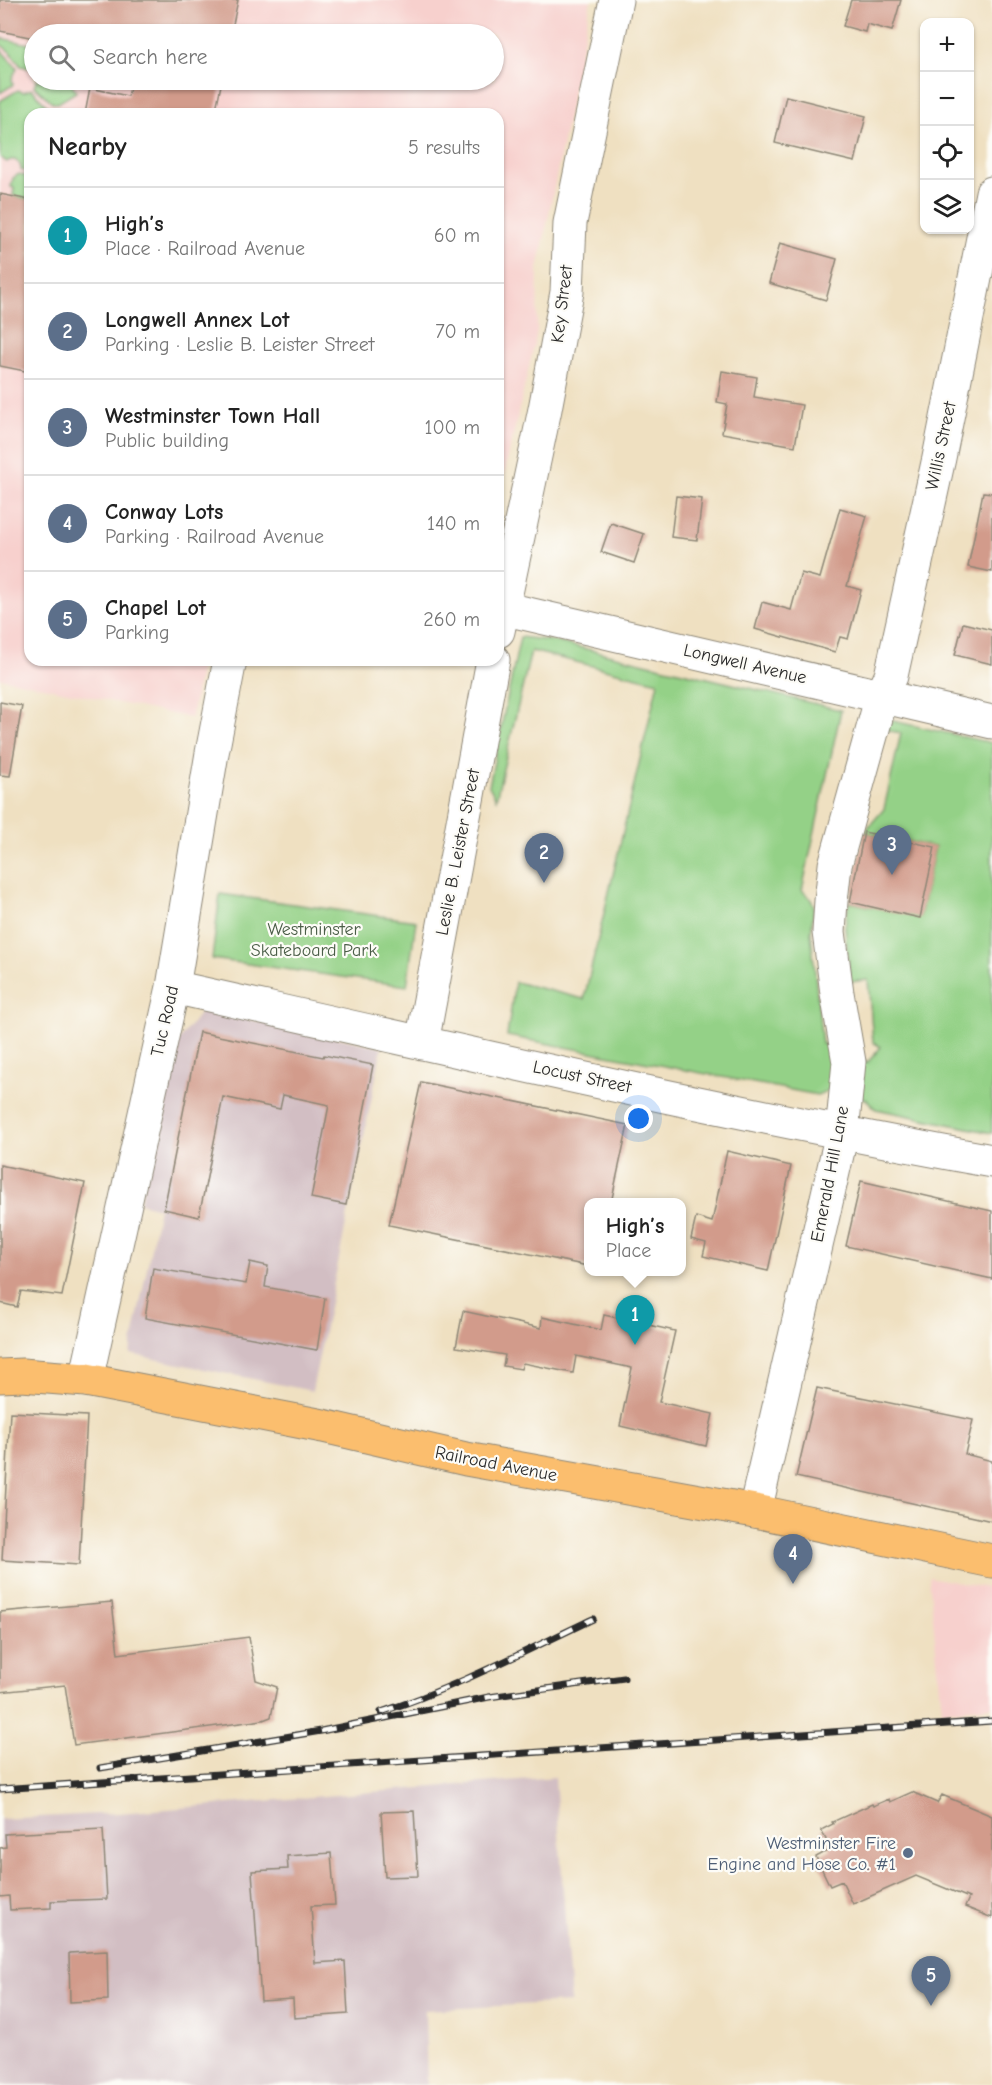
<!DOCTYPE html>
<html lang="en">
<head>
<meta charset="utf-8">
<style>
	:root { --surface:#fff; --page:#f2f2f2; --text:#222; --muted:#767676; --line:#e0e0e0; --accent:#b45309 }
	body { margin:0; font-family:"Comic Neue",sans-serif; background:var(--page); color:var(--text) }
	.controls { position:absolute; right:18px; top:18px; display:grid; overflow:hidden; border-radius:12px; box-shadow:0 2px 4px #0004 }
	.controls button { width:54px; height:54px; display:grid; place-items:center; padding:0; border:0; border-bottom:2px solid var(--line); background:var(--surface); color:var(--text); font:30px sans-serif }
	.you { position:absolute; left:639px; top:1119px; width:21px; height:21px; margin:-15px; border:4px solid #fff; border-radius:50%; background:#1a73e8; box-shadow:0 0 0 9px #1a73e833 }
	.badge { display:grid; place-items:center; width:39px; height:39px; border-radius:50%; background:var(--accent); color:#fff; font-size:20px; font-weight:700 }
	.pin { position:absolute; translate:-50% -50px; filter:drop-shadow(0 2px 3px #0008) }
	.pin::after { content:''; position:absolute; top:32px; width:21px; height:18px; background:inherit; clip-path:polygon(0 0,100% 0,50% 100%) }
	.popup { position:absolute; left:584px; top:1198px; width:102px; height:78px; box-sizing:border-box; display:grid; place-content:center; border-radius:12px; background:var(--surface); filter:drop-shadow(0 2px 4px #0005); font-size:20px; white-space:nowrap; color:var(--muted) }
	.popup b { font-size:22px; color:var(--text) }
	.popup::after { content:''; position:absolute; left:50%; top:100%; margin-left:-12px; border:12px solid transparent; border-top-color:var(--surface) }
	.list { margin:0; padding:0; list-style:none }
	h2 { display:flex; justify-content:space-between; align-items:center; height:78px; margin:0; padding:0 24px; font-size:26px }
	h2 small { font-size:20px; font-weight:400; color:var(--muted) }
	.list li { display:grid; grid-template-columns:39px 1fr auto; gap:18px; align-items:center; box-sizing:border-box; height:96px; padding:0 24px; border-top:2px solid var(--line) }
	.list b { display:block; font-size:22px; white-space:nowrap }
	.list p { margin:0; font-size:20px; white-space:nowrap; color:var(--muted) }
	.list em { font-size:20px; font-style:normal; color:var(--muted) }
	.icon { flex:none; width:33px; height:33px; fill:none; stroke:currentColor; stroke-width:2; stroke-linecap:round; stroke-linejoin:round }
	.map { position:relative; flex:none; width:992px; height:2085px; overflow:hidden }
	.search { position:absolute; background:var(--surface); box-shadow:0 2px 4px #0004; left:24px; top:24px; width:480px; height:66px; display:flex; align-items:center; gap:15px; box-sizing:border-box; padding:0 21px; border-radius:33px; color:var(--muted); font-size:22px }
	.panel { position:absolute; background:var(--surface); box-shadow:0 2px 4px #0004; left:24px; top:108px; width:480px; height:558px; border-radius:18px }
	.map>svg:first-child { display:block }
	.built { fill:#f7d0cd; fill-rule:evenodd }
	.industrial { fill:#d2bec3 }
	.green { fill:#94d187; stroke:#607e59; stroke-width:1.5 }
	.building { fill:#d29b8b }
	.lines { fill:none; stroke-linecap:round; stroke-linejoin:round }
	.minor-casing { stroke:#8d8676; stroke-width:35 }
	.highway-casing { stroke:#8d8676; stroke-width:35 }
	.minor { stroke:#fff; stroke-width:33 }
	.highway { stroke:#fbbe6e; stroke-width:33 }
	.rail-casing { stroke:#2b2b2b; stroke-width:7 }
	.rail { stroke:#fdfcf7; stroke-width:4.5; stroke-dasharray:14; stroke-linecap:butt }
	.service-dot { fill:#5c6f8a; stroke:#fdfcf7; stroke-width:2 }
	.labels { text-anchor:middle; dominant-baseline:central; stroke-width:4.5; stroke-linejoin:round; paint-order:stroke }
	.street-label { font-size:18px; fill:#2b2b2b; stroke:#fdfcf7 }
	.park-label { font-size:18px; fill:#4a5d47; stroke:#fdfcf7 }
	.service-label { font-size:18px; fill:#4e5e75; stroke:#fdfcf7; text-anchor:end }
</style>
</head>
<body>
<div class="map">
<svg width="992" height="2085" viewBox="0 0 992 2085">
	<rect width="100%" height="100%" fill="#fdfcf7"/>
	<filter id="ink" filterUnits="userSpaceOnUse"><feTurbulence type="fractalNoise" baseFrequency=".0167" numOctaves="2"/><feDisplacementMap in="SourceGraphic" scale="12" xChannelSelector="R" yChannelSelector="G"/><feConvolveMatrix kernelMatrix="1 2 1 2 8 2 1 2 1" color-interpolation-filters="sRGB"/></filter>
	<filter id="wash" filterUnits="userSpaceOnUse"><feTurbulence type="fractalNoise" baseFrequency=".008" numOctaves="4" result="noise"/><feDisplacementMap in="SourceGraphic" scale="24" xChannelSelector="R" yChannelSelector="G"/><feGaussianBlur stdDeviation="1.35" result="paint"/><feColorMatrix in="noise" values="0 0 0 0 0 0 0 0 0 0 0 0 0 0 0 0 0 1.4 0 .05"/><feComposite in="paint" operator="in"/></filter>
	<g filter="url(#wash)">
		<rect width="100%" height="100%" fill="#efe0c1"/>
		<!-- built -->
		<path class="built" d="M 0,0 L 591,0 L 538,269 L 537,332 L 498,501 L 498,114 L 30,114 L 30,660 L 202,660 L 191,718 L 0,678 ZM 34,34 L 494,34 L 494,80 L 34,80 Z
			M 929,1577 L 992,1589 L 992,1706 L 942,1711 Z"/>
		<!-- industrial -->
		<path class="industrial" d="M 202,1010 L 382,1047 L 312,1391 L 130,1354 L 159,1208 L 140,1203 L 170,1052 Z
			M 555,1777 L 571,2002 L 425,2010 L 427,2085 L 0,2085 L 0,1819 L 119,1813 Z"/>
		<!-- green -->
		<path class="green" d="M 0,38 L 34,45 L 34,67 L 32,69 L 21,66 L 10,52 L 0,44 Z
			M 0,49 L 17,68 L 12,79 L 13,85 L 0,93 Z
			M 37,80 L 70,80 L 76,92 L 58,103 L 53,103 L 34,86 Z
			M 32,89 L 54,114 L 30,114 L 30,172 L 21,170 C 21,161 13,157 7,162 L 0,157 L 0,101 L 18,90 L 23,92 Z
			M 19,174 L 30,177 L 30,200 L 13,196 L 14,188 L 11,187 L 13,178 Z
			M 520,637 L 553,641 L 841,710 L 802,890 L 810,898 L 814,906 L 811,933 L 822,1044 L 830,1044 L 867,1063 L 881,1047 L 873,1042 L 868,980 L 850,982 L 845,927 L 849,902 L 920,917 L 935,847 L 864,832 L 884,809 L 901,733 L 885,730 L 886,725 L 893,721 L 992,743 L 992,1133 L 876,1109 L 866,1099 L 832,1089 L 817,1095 L 507,1036 L 515,982 L 584,999 L 658,682 L 531,651 L 496,799 L 489,786 Z
			M 220,894 L 416,921 L 407,986 L 212,959 Z"/>
		<g id="blocks">
			<!-- building -->
			<path class="building" d="M 0,0 L 238,0 L 231,34 L 34,34 L 34,38 L 0,31 Z
				M 851,0 L 901,0 L 892,31 L 867,24 L 865,32 L 843,26 Z
				M 132,80 L 222,80 L 215,114 L 85,114 L 90,88 L 128,96 Z
				M 786,96 L 866,116 L 855,162 L 775,143 Z
				M 0,194 L 30,200 L 30,372 L 0,366 Z
				M 780,243 L 837,259 L 826,300 L 769,283 Z
				M 722,371 L 757,377 L 754,397 L 802,405 L 795,446 L 722,433 L 727,404 L 717,402 Z
				M 983,492 L 992,493 L 992,572 L 968,567 Z
				M 676,496 L 702,499 L 697,540 L 671,537 Z
				M 840,508 L 867,516 L 847,586 L 861,590 L 848,639 L 840,637 L 835,652 L 755,629 L 762,602 L 791,610 L 801,573 L 820,578 Z
				M 611,523 L 644,534 L 634,563 L 601,552 Z
				M 963,623 L 992,630 L 992,664 L 955,655 Z
				M 0,702 L 22,706 L 10,776 L 0,775 Z
				M 864,832 L 935,847 L 920,918 L 850,902 Z
				M 199,1032 L 323,1057 L 324,1055 L 373,1065 L 346,1205 L 311,1198 L 329,1105 L 283,1095 L 280,1109 L 223,1097 L 199,1217 L 164,1209 Z
				M 421,1082 L 628,1125 L 611,1203 L 588,1203 L 588,1266 L 389,1225 Z
				M 727,1151 L 791,1166 L 768,1271 L 703,1256 L 706,1243 L 691,1239 L 696,1217 L 712,1222 Z
				M 0,1165 L 85,1183 L 62,1296 L 21,1291 L 17,1307 L 0,1303 Z
				M 861,1181 L 992,1211 L 992,1279 L 846,1246 Z
				M 250,1262 L 268,1266 L 265,1287 L 325,1298 L 317,1350 L 145,1318 L 153,1268 L 246,1284 Z
				M 463,1311 L 541,1328 L 542,1317 L 601,1330 L 604,1315 L 675,1331 L 659,1402 L 713,1414 L 706,1446 L 620,1426 L 632,1368 L 576,1356 L 573,1373 L 523,1363 L 521,1369 L 503,1366 L 505,1355 L 456,1347 Z
				M 817,1388 L 973,1420 L 965,1454 L 992,1461 L 992,1521 L 796,1477 Z
				M 10,1412 L 87,1416 L 79,1565 L 2,1560 Z
				M 112,1602 L 118,1654 L 249,1637 L 256,1680 L 277,1687 L 271,1717 L 263,1720 L 74,1745 L 65,1685 L 0,1692 L 0,1612 Z
				M 912,1792 L 937,1803 L 942,1795 L 992,1816 L 992,1918 L 965,1907 L 969,1898 L 916,1876 L 853,1904 L 842,1881 L 830,1886 L 816,1857 L 831,1849 L 821,1830 L 833,1824 L 832,1822 L 872,1804 L 873,1806 L 889,1799 L 890,1802 Z
				M 414,1811 L 418,1876 L 385,1877 L 381,1812 Z
				M 103,1829 L 107,1899 L 51,1901 L 51,1908 L 10,1910 L 9,1896 L 0,1897 L 0,1848 L 6,1847 L 5,1834 Z
				M 331,1853 L 335,1905 L 311,1906 L 315,1963 L 345,1961 L 348,2014 L 294,2018 L 293,1999 L 261,2001 L 252,1871 L 288,1869 L 287,1856 Z
				M 107,1951 L 108,2000 L 70,2002 L 69,1953 Z"/>
		</g>
	</g>
	<g filter="url(#ink)">
		<use href="#blocks" fill-opacity="0" stroke="#8d8676" stroke-width="1.5"/>
		<g class="lines">
			<!-- minor casing -->
			<g class="minor-casing">
				<path id="minor" d="M 498,607 L 992,722
					M 498,631 L 545,409 L 567,292 L 570,223 L 616,0
					M 173,987 C 445,1048 718,1111 992,1161
					M 422,1043 L 493,660
					M 86,1380 L 173,987 L 212,753 L 230,660
					M 755,1511 L 842,1133 L 849,1062 L 837,993 L 829,932 L 831,901 L 835,865 L 882,696 L 891,676 L 939,458 L 992,193"/>
			</g>
			<!-- highway casing -->
			<g class="highway-casing">
				<path id="highway" d="M 0,1376 L 22,1375 L 86,1380 L 323,1426 L 466,1459 L 755,1511 L 992,1561"/>
			</g>
			<!-- minor -->
			<use href="#minor" class="minor"/>
			<!-- highway -->
			<use href="#highway" class="highway"/>
			<!-- rail casing -->
			<g class="rail-casing">
				<path id="rail" d="M 381,1712 C 455,1688 523,1652 593,1619
					M 100,1768 L 321,1731 L 489,1697 L 624,1678
					M 0,1789 L 992,1721"/>
			</g>
			<!-- rail -->
			<use href="#rail" class="rail"/>
		</g>
	</g>
	<!-- markers -->
	<circle class="service-dot" cx="908" cy="1853" r="6"/>
	<g class="labels">
		<!-- street labels -->
		<g class="street-label">
			<text transform="translate(562 304) rotate(-83)">Key Street</text>
			<text transform="translate(941 446) rotate(-78)">Willis Street</text>
			<text transform="translate(745 664) rotate(13)">Longwell Avenue</text>
			<text transform="translate(458 852) rotate(-79)">Leslie B. Leister Street</text>
			<text transform="translate(165 1021) rotate(-77)">Tuc Road</text>
			<text transform="translate(582 1077) rotate(12)">Locust Street</text>
			<text transform="translate(830 1174) rotate(-79)">Emerald Hill Lane</text>
			<text transform="translate(496 1464) rotate(11)">Railroad Avenue</text>
		</g>
		<!-- park labels -->
		<g class="park-label">
			<text x="314" y="929">Westminster<tspan x="314" dy="21">Skateboard Park</tspan></text>
		</g>
		<!-- service labels -->
		<g class="service-label">
			<text x="896" y="1843">Westminster Fire<tspan x="896" dy="21">Engine and Hose Co. #1</tspan></text>
		</g>
	</g>
</svg>
<div class="controls">
<button>+</button>
<button>−</button>
<button><svg class="icon" aria-label="locate" viewBox="0 0 24 24"><circle cx="12" cy="12" r="6"/><path d="M12 2v4M12 18v4M2 12h4M18 12h4"/></svg></button>
<button><svg class="icon" aria-label="layers" viewBox="0 0 24 24"><path d="M12 4l9 5-9 5-9-5zM3 14l9 5 9-5"/></svg></button>
</div>
<div class="you"></div>
<div class="pin badge" style="left:635px;top:1345px;background:#0f9aa8">1</div>
<div class="popup"><b>High’s</b>Place</div>
<div class="pin badge" style="left:544px;top:883px;background:#5c6f8a">2</div>
<div class="pin badge" style="left:892px;top:875px;background:#5c6f8a">3</div>
<div class="pin badge" style="left:793px;top:1584px;background:#5c6f8a">4</div>
<div class="pin badge" style="left:931px;top:2006px;background:#5c6f8a">5</div>
<div class="search"><svg class="icon" aria-label="search" viewBox="0 0 24 24"><circle cx="10" cy="10" r="6"/><path d="M15 15l6 6"/></svg>Search here</div>
<section class="panel">
<h2>Nearby<small>5 results</small></h2>
<ul class="list">
<li><span class="badge" style="background:#0f9aa8">1</span><div><b>High’s</b><p>Place · Railroad Avenue</p></div><em>60 m</em></li>
<li><span class="badge" style="background:#5c6f8a">2</span><div><b>Longwell Annex Lot</b><p>Parking · Leslie B. Leister Street</p></div><em>70 m</em></li>
<li><span class="badge" style="background:#5c6f8a">3</span><div><b>Westminster Town Hall</b><p>Public building</p></div><em>100 m</em></li>
<li><span class="badge" style="background:#5c6f8a">4</span><div><b>Conway Lots</b><p>Parking · Railroad Avenue</p></div><em>140 m</em></li>
<li><span class="badge" style="background:#5c6f8a">5</span><div><b>Chapel Lot</b><p>Parking</p></div><em>260 m</em></li>
</ul>
</section>
</div>
</body>
</html>
